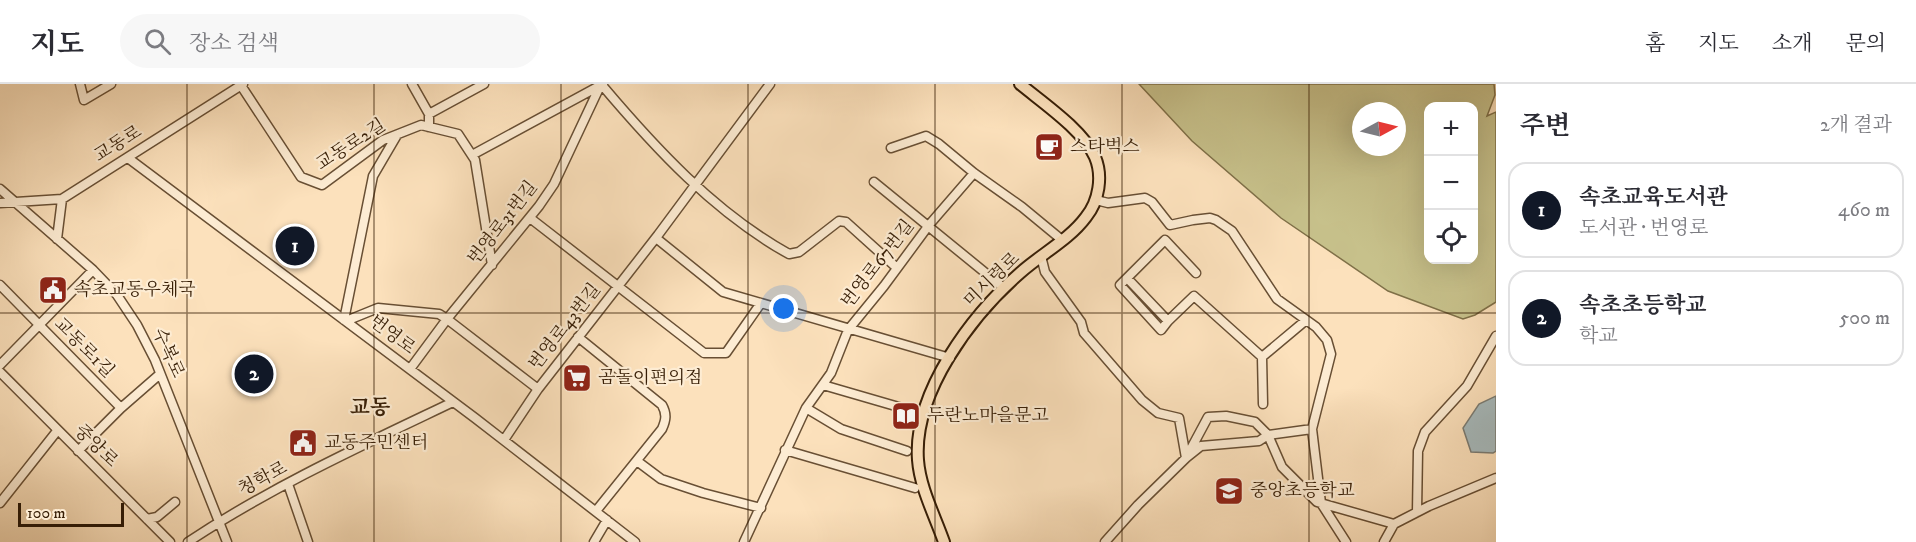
<!DOCTYPE html>
<html lang="ko">
<head>
<meta charset="utf-8">
<style>
	:root { --surface:#fff; --page:#f7f7f7; --text:#2b2b33; --muted:#7c7c81; --line:#e1e1e2; --accent:#111827 }
	body { margin:0; font-family:"IM FELL DW Pica","Noto Serif KR",serif; background:var(--page); color:var(--text) }
	.controls { position:absolute; right:18px; top:18px; display:grid; overflow:hidden; border-radius:12px; box-shadow:0 6px 24px #0002 }
	.controls button { width:54px; height:54px; display:grid; place-items:center; padding:0; border:0; border-bottom:2px solid var(--line); background:var(--surface); color:var(--text); font:30px sans-serif }
	.compass { position:absolute; left:1352px; top:18px; width:54px; height:54px; border-radius:50%; background:var(--surface); box-shadow:0 6px 24px #0002; rotate:83deg }
	.scale { position:absolute; left:18px; bottom:15px; width:106px; box-sizing:border-box; padding-left:6px; border:3px solid #371e06; border-top:0; font-size:16px; line-height:21px; white-space:nowrap; color:#371e06; -webkit-text-stroke:4px #fdecd3; paint-order:stroke }
	.you { position:absolute; left:784px; top:225px; width:21px; height:21px; margin:-15px; border:4px solid #fff; border-radius:50%; background:#1a73e8; box-shadow:0 0 0 9px #1a73e833 }
	.badge { display:grid; place-items:center; width:39px; height:39px; border-radius:50%; background:var(--accent); color:#fff; font-size:20px; font-weight:700 }
	.pin { position:absolute; translate:-50% -50%; border:3px solid #fff; box-shadow:0 2px 6px #0006 }
	.list { margin:0; padding:0; list-style:none }
	h2 { display:flex; justify-content:space-between; align-items:center; height:78px; margin:0; padding:0 24px; font-size:26px }
	h2 small { font-size:20px; font-weight:400; color:var(--muted) }
	.list li { display:grid; grid-template-columns:39px 1fr auto; gap:18px; align-items:center; box-sizing:border-box; height:96px; margin:0 12px 12px; padding:0 12px; border:2px solid var(--line); border-radius:18px }
	.list b { display:block; font-size:22px; white-space:nowrap }
	.list p { margin:0; font-size:20px; white-space:nowrap; color:var(--muted) }
	.list em { font-size:20px; font-style:normal; color:var(--muted) }
	.icon { flex:none; width:33px; height:33px; fill:none; stroke:currentColor; stroke-width:2; stroke-linecap:round; stroke-linejoin:round }
	.map { position:relative; flex:none; width:1496px; height:458px; overflow:hidden }
	header { display:flex; align-items:center; gap:36px; box-sizing:border-box; height:84px; padding:0 30px; background:var(--surface); border-bottom:2px solid var(--line) }
	header strong { font-size:28px }
	nav { display:flex; gap:33px; margin-inline-start:auto; font-size:21px }
	.search { width:420px; height:54px; background:var(--page); display:flex; align-items:center; gap:15px; box-sizing:border-box; padding:0 21px; border-radius:33px; color:var(--muted); font-size:22px }
	main { display:flex }
	aside { flex:1; background:var(--surface) }
	.map>svg:first-child { display:block }
	.green { fill:#c7c18b; stroke:#7f7048; stroke-width:1.5; fill-rule:evenodd }
	.water { fill:#a6babd; stroke:#7a7c74; stroke-width:1.5 }
	.lines { fill:none; stroke-linecap:round; stroke-linejoin:round }
	.minor-casing { stroke:#684f34; stroke-width:11 }
	.major-casing { stroke:#371e06; stroke-width:14 }
	.minor { stroke:#fdecd3; stroke-width:8 }
	.major { stroke:#fce1bc; stroke-width:10 }
	.grid { fill:none; stroke:#371e06; stroke-width:1.5; stroke-opacity:0.55 }
	.labels { text-anchor:middle; dominant-baseline:central; stroke-width:4.5; stroke-linejoin:round; paint-order:stroke }
	.street-label { font-size:18px; fill:#371e06; stroke:#fdecd3 }
	.poi-label { font-size:18px; fill:#371e06; stroke:#fdecd3; text-anchor:start }
	.quarter-label { font-size:21px; font-weight:bold; fill:#371e06; stroke:#fdecd3 }
</style>
</head>
<body>
<header>
<strong>지도</strong>
<div class="search"><svg class="icon" aria-label="search" viewBox="0 0 24 24"><circle cx="10" cy="10" r="6"/><path d="M15 15l6 6"/></svg>장소 검색</div>
<nav><a>홈</a><a>지도</a><a>소개</a><a>문의</a></nav>
</header>
<main>
<div class="map">
<svg width="1496" height="458" viewBox="0 0 1496 458">
	<rect width="100%" height="100%" fill="#fce1bc"/>
	<filter id="stains"><feTurbulence type="fractalNoise" baseFrequency=".00333" numOctaves="4"/><feColorMatrix values="0 0 0 0 .2 0 0 0 0 .09 0 0 0 0 .02 0 0 0 .5 -.17"/></filter>
	<radialGradient id="worn" r=".72"><stop offset=".6" stop-color="#630" stop-opacity="0"/><stop offset="1" stop-color="#630" stop-opacity=".3"/></radialGradient>
	<!-- green -->
	<path class="green" d="M 1139,0 L 1494,0 L 1495,11 L 1487,32 L 1496,28 L 1496,218 L 1475,231 L 1463,235 L 1388,207 L 1281,134 L 1192,57 ZM 1428,22 L 1474,22 L 1474,176 L 1428,176 ZM 1361,27 L 1397,27 L 1397,63 L 1361,63 Z"/>
	<!-- water -->
	<path class="water" d="M 1496,312 L 1496,367 L 1493,369 L 1471,368 L 1463,344 L 1479,320 Z"/>
	<g class="lines">
		<!-- minor casing -->
		<g class="minor-casing">
			<path id="minor" d="M 80,0 L 84,16 L 111,0
				M 240,0 L 301,93 L 322,101 L 383,56 L 421,41 L 458,50 L 475,76 L 492,181
				M 412,0 L 429,30
				M 601,0 C 655,64 715,129 789,170 L 799,168 L 839,137 L 846,138 L 897,184
				M 429,43 L 429,30 L 484,0
				M 891,64 L 926,52 L 939,60 L 974,89 L 1022,123 L 1062,156
				M 472,71 L 603,0
				M 128,74 L 475,334 L 635,458
				M 874,98 L 1004,204
				M 0,105 L 93,186 L 117,211 L 137,241 L 155,276 L 227,458
				M 1096,116 L 1108,119 L 1145,114 L 1152,118 L 1170,141 L 1193,136 L 1210,134 L 1216,136 L 1232,147 L 1277,215 L 1316,243 L 1327,256 L 1331,270 L 1312,345 L 1321,419 L 1346,458
				M 0,119 L 62,115 L 243,0
				M 530,134 L 704,269 L 726,269 L 761,219
				M 656,154 L 723,208 L 950,274
				M 57,155 L 62,115
				M 1041,172 L 1045,188 L 1081,238 L 1084,249 L 1142,316 L 1158,329 L 1179,334 L 1186,374 L 1201,362 L 1259,357 L 1268,351 L 1312,345
				M 1196,189 L 1165,156 L 1127,194 L 1168,237 L 1194,212 L 1262,273 L 1263,320
				M 1127,194 L 1120,201 L 1161,246 L 1168,237
				M 0,201 L 121,324
				M 344,236 L 373,92 L 397,51
				M 346,237 L 378,224 L 439,230 L 447,235 L 538,305
				M 578,253 L 662,321 C 667,330 666,336 662,345 L 596,427
				M 1262,273 L 1305,237
				M 0,281 L 93,186
				M 410,285 L 447,235 L 539,122 L 554,100 L 601,0
				M 0,288 L 170,458
				M 823,301 L 923,330
				M 806,324 L 841,345 L 907,367
				M 504,356 L 538,305 L 658,151 L 770,0
				M 785,366 L 915,404
				M 78,367 L 121,324 L 160,290
				M 637,377 L 661,395 L 703,409 L 761,424
				M 288,400 L 308,458
				M 0,419 L 57,347
				M 1417,428 L 1418,367 L 1425,348 L 1467,302 L 1496,252
				M 147,435 L 157,433 L 175,418
				M 188,458 C 271,403 363,361 453,318
				M 594,458 L 607,436
				M 744,458 L 806,324 L 831,289 L 848,246 L 884,202 L 929,141 L 974,89
				M 1105,458 L 1138,421 L 1186,374 L 1208,333 L 1226,332 L 1255,338 L 1268,351 L 1282,383 L 1317,418 L 1394,440
				M 1384,458 L 1394,440 L 1429,422 L 1496,394"/>
		</g>
		<!-- major casing -->
		<g class="major-casing">
			<path id="major" d="M 944,458 C 935,432 920,404 918,376 C 913,308 972,231 1020,189 C 1041,170 1069,156 1086,133 C 1099,117 1103,92 1095,73 C 1083,46 1043,19 1020,0"/>
		</g>
		<!-- minor -->
		<use href="#minor" class="minor"/>
		<!-- major -->
		<use href="#major" class="major"/>
	</g>
	<!-- grid -->
	<path class="grid" d="M 187,0 L 187,458M 374,0 L 374,458M 561,0 L 561,458M 748,0 L 748,458M 935,0 L 935,458M 1122,0 L 1122,458M 1309,0 L 1309,458M 0,229 L 1496,229"/>
	<!-- icons -->
	<defs>
		<g id="cafe-square" transform="scale(1.5)"><rect x="-9" y="-9" width="18" height="18" rx="4" fill="#8f2418" stroke="#fdecd3"/><path d="M-5.5-4.5H6V0H3Q3 3.5 0 3.5H-2.5Q-5.5 3.5-5.5 0ZM3-3.2v2h1.7v-2ZM-6 4.5H4V6H-6Z" fill="#fff"/></g>
		<g id="civic-square" transform="scale(1.5)"><rect x="-9" y="-9" width="18" height="18" rx="4" fill="#8f2418" stroke="#fdecd3"/><path d="M-.6-6.5H3V-4.5H.6V-3L4-1V1h2V6H-6V1h2V-1L-.6-3ZM-1.2 2.5V6h2.4V2.5Z" fill="#fff"/></g>
		<g id="supermarket-square" transform="scale(1.5)"><rect x="-9" y="-9" width="18" height="18" rx="4" fill="#8f2418" stroke="#fdecd3"/><path d="M-6-5.5h2.5l.6 2H6L4.5 2H-2.5L-4.4-4H-6ZM-1.5 3.2a1.3 1.3 0 1 0 .1 0ZM3 3.2a1.3 1.3 0 1 0 .1 0Z" fill="#fff"/></g>
		<g id="library-square" transform="scale(1.5)"><rect x="-9" y="-9" width="18" height="18" rx="4" fill="#8f2418" stroke="#fdecd3"/><path d="M-6-4Q-3-5.5-.7-3.5V5Q-3 3-6 4ZM6-4Q3-5.5 .7-3.5V5Q3 3 6 4Z" fill="#fff"/></g>
		<g id="school-square" transform="scale(1.5)"><rect x="-9" y="-9" width="18" height="18" rx="4" fill="#8f2418" stroke="#fdecd3"/><path d="M0-5L7-2L0 1L-7-2ZM-4 1L0 2.5L4 1V4Q0 6-4 4Z" fill="#fff"/></g>
	</defs>
	<g fill-rule="evenodd">
		<use href="#cafe-square" x="1049" y="63"/>
		<use href="#civic-square" x="53" y="206"/>
		<use href="#supermarket-square" x="577" y="294"/>
		<use href="#library-square" x="906" y="332"/>
		<use href="#civic-square" x="303" y="359"/>
		<use href="#school-square" x="1229" y="407"/>
	</g>
	<g class="labels">
		<!-- street labels -->
		<g class="street-label">
			<text transform="translate(118 60) rotate(-32)">교동로</text>
			<text transform="translate(351 61) rotate(-33)">교동로2길</text>
			<text transform="translate(503 139) rotate(-52)">번영로31번길</text>
			<text transform="translate(878 180) rotate(-52)">번영로67번길</text>
			<text transform="translate(992 196) rotate(-44)">미시령로</text>
			<text transform="translate(565 243) rotate(-52)">번영로43번길</text>
			<text transform="translate(392 251) rotate(37)">번영로</text>
			<text transform="translate(84 264) rotate(45)">교동로1길</text>
			<text transform="translate(168 269) rotate(66)">수복로</text>
			<text transform="translate(96 362) rotate(44)">중앙로</text>
			<text transform="translate(263 395) rotate(-28)">청학로</text>
		</g>
		<!-- poi labels -->
		<g class="poi-label">
			<text x="1070" y="63">스타벅스</text>
			<text x="74" y="206">속초교동우체국</text>
			<text x="598" y="294">곰돌이편의점</text>
			<text x="927" y="332">두란노마을문고</text>
			<text x="324" y="359">교동주민센터</text>
			<text x="1250" y="407">중앙초등학교</text>
		</g>
		<!-- quarter labels -->
		<g class="quarter-label">
			<text x="370" y="324">교동</text>
		</g>
	</g>
	<rect width="100%" height="100%" filter="url(#stains)"/>
	<rect width="100%" height="100%" fill="url(#worn)"/>
</svg>
<div class="controls">
<button>+</button>
<button>−</button>
<button><svg class="icon" aria-label="locate" viewBox="0 0 24 24"><circle cx="12" cy="12" r="6"/><path d="M12 2v4M12 18v4M2 12h4M18 12h4"/></svg></button>
</div>
<svg class="compass" viewBox="-18 -18 36 36"><path d="M0-13l5 13h-10z" fill="#e53935"/><path d="M0 13l5-13h-10z" fill="#7c7c81"/></svg>
<div class="scale">100 m</div>
<div class="you"></div>
<div class="pin badge" style="left:295px;top:162px">1</div>
<div class="pin badge" style="left:254px;top:290px">2</div>
</div>
<aside>
<h2>주변<small>2개 결과</small></h2>
<ul class="list">
<li><span class="badge">1</span><div><b>속초교육도서관</b><p>도서관 · 번영로</p></div><em>460 m</em></li>
<li><span class="badge">2</span><div><b>속초초등학교</b><p>학교</p></div><em>500 m</em></li>
</ul>
</aside>
</main>
</body>
</html>
